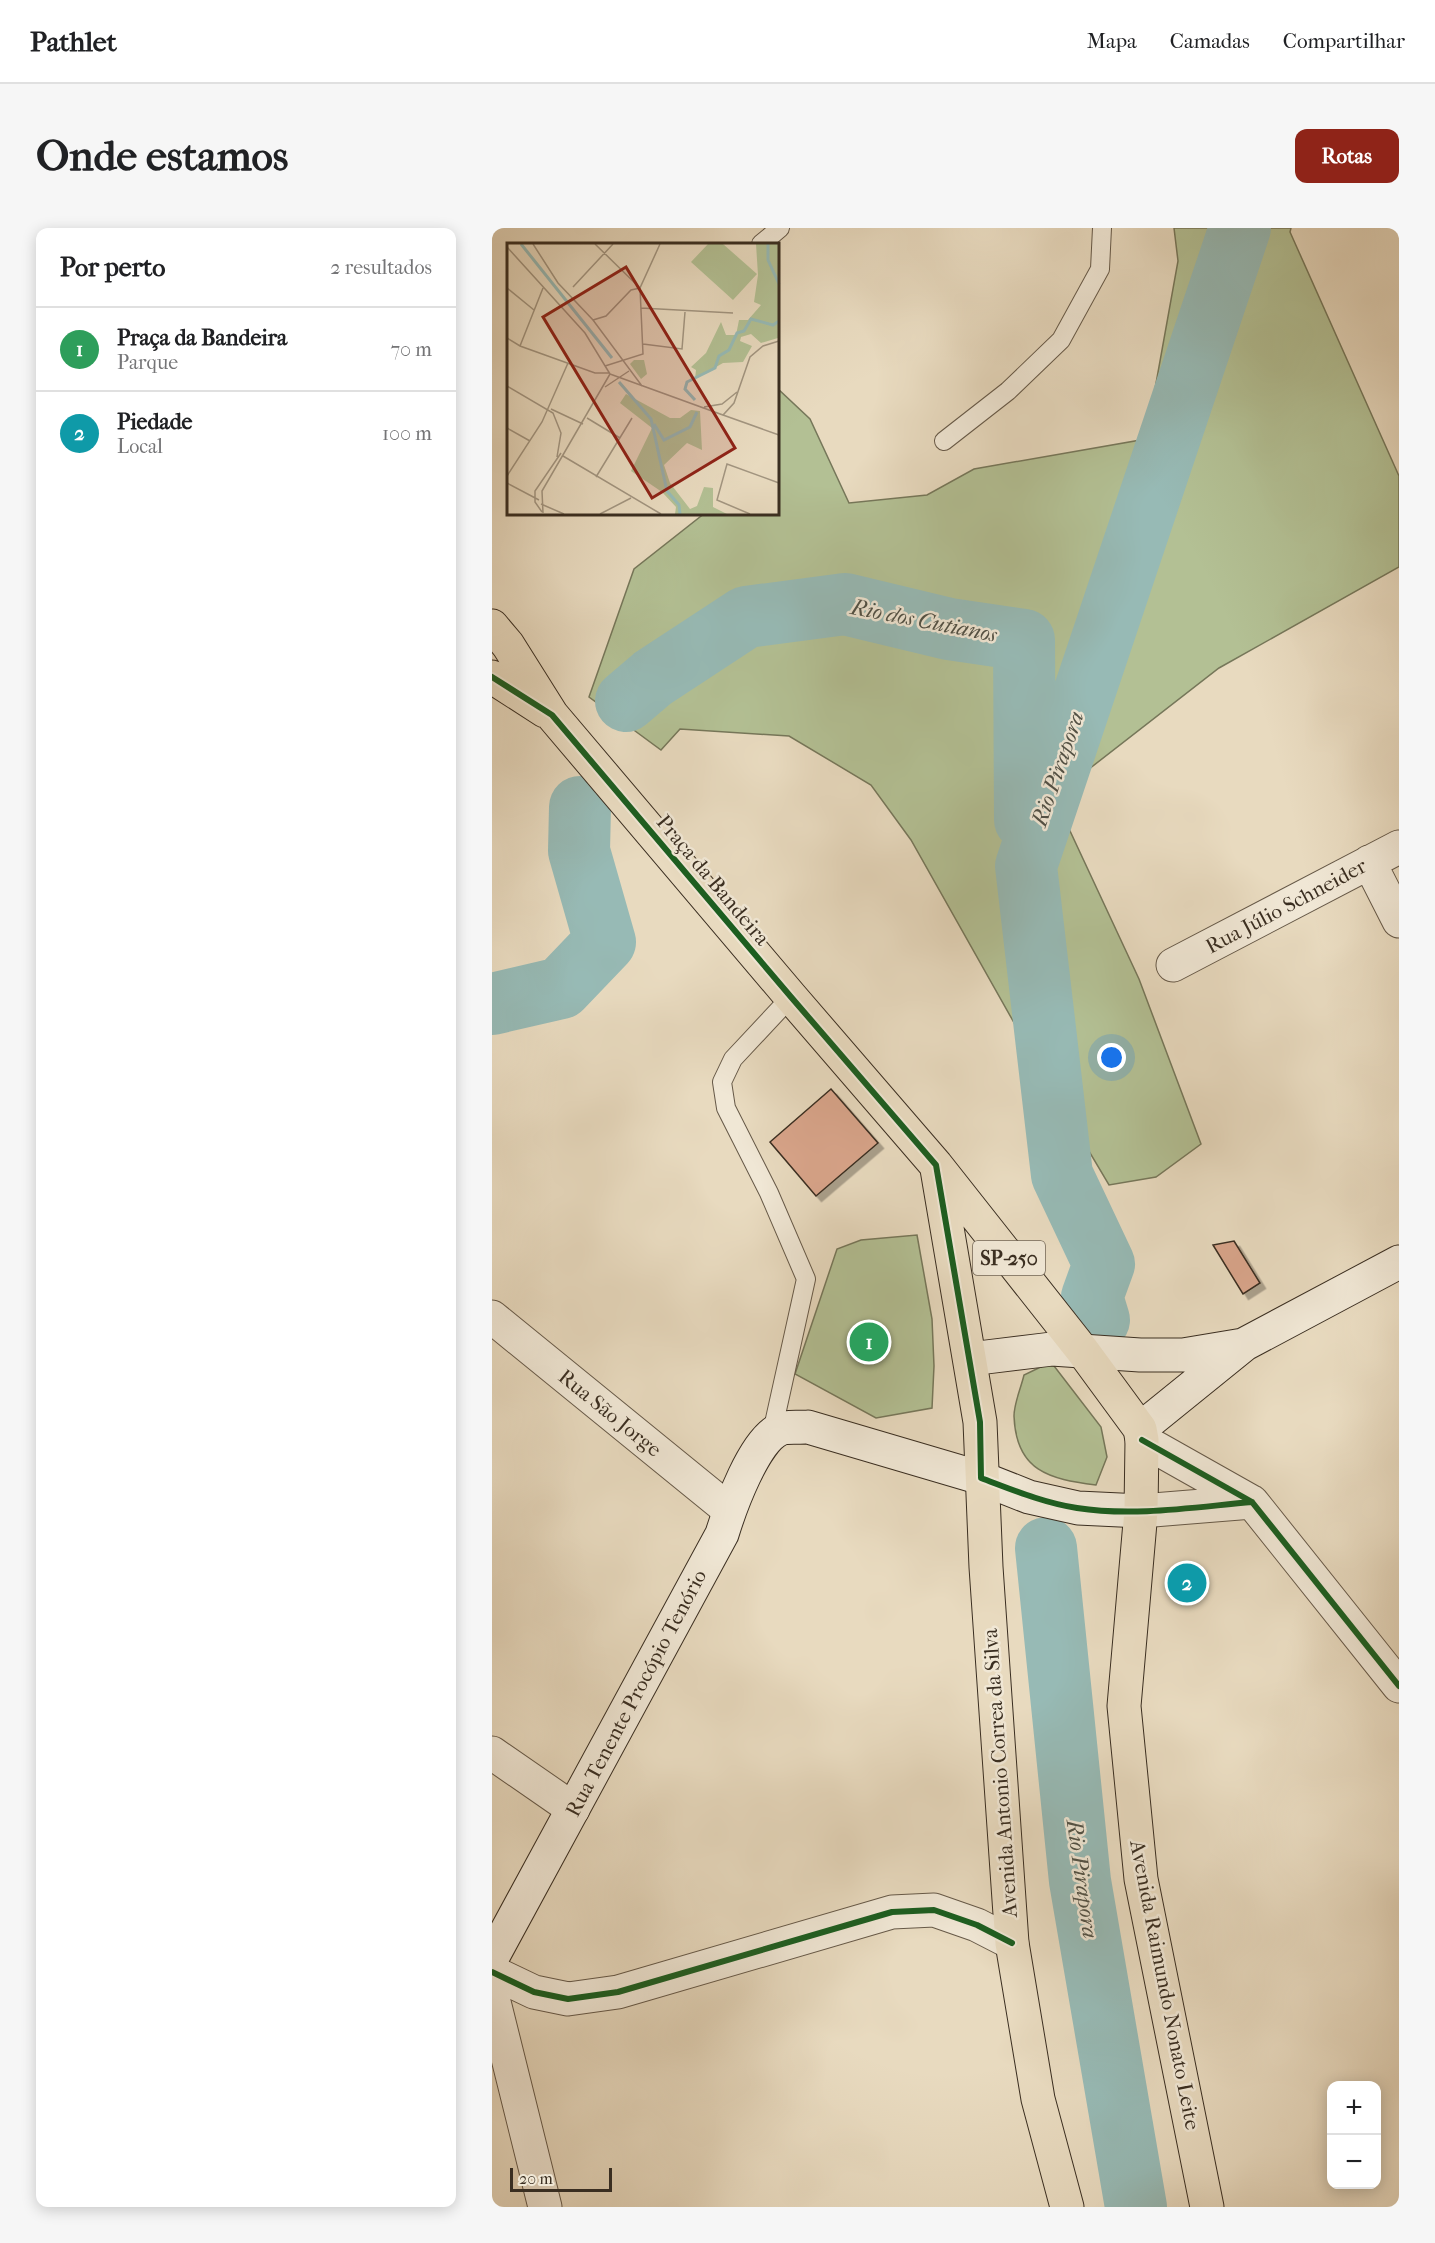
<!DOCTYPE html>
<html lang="pt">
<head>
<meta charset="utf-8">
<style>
	:root { --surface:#fff; --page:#f6f6f6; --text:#202124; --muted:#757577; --line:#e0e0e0; --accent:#8f2418 }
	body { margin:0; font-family:"IM FELL French Canon",serif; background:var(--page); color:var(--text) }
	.controls { position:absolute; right:18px; bottom:18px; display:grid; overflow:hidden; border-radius:12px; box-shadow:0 3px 15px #0003 }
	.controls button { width:54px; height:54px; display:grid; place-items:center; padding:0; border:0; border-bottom:2px solid var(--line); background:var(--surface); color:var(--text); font:30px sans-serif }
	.scale { position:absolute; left:18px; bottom:15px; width:102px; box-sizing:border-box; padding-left:6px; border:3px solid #3a2e21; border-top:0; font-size:16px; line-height:21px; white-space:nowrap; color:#3a2e21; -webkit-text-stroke:4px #f0e7d5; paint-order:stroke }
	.you { position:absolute; left:620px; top:830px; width:21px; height:21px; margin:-15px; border:4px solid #fff; border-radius:50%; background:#1a73e8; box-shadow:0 0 0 9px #1a73e833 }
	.badge { display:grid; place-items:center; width:39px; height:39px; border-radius:50%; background:var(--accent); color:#fff; font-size:20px; font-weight:700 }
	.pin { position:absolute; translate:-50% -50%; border:3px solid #fff; box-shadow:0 2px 6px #0006 }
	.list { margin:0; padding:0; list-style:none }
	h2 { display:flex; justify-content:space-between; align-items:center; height:78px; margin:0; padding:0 24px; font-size:26px }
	h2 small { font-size:20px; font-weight:400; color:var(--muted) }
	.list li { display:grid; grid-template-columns:39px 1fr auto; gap:18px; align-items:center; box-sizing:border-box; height:84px; padding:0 24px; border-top:2px solid var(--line) }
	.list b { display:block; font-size:22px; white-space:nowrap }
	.list p { margin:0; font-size:20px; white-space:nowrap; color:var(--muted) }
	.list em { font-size:20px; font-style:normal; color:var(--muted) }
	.map { position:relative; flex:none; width:907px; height:1979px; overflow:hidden; border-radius:12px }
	header { display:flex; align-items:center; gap:36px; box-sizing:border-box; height:84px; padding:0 30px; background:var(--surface); border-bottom:2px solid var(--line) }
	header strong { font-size:28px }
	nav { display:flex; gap:33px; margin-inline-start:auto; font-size:21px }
	.intro { display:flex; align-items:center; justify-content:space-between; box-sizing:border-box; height:144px; padding:0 36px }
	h1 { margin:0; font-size:42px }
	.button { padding:15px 27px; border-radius:12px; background:var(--accent); color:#fff; font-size:21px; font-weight:700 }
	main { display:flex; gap:36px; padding:0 36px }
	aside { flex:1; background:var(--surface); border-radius:12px; box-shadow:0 3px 15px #0003 }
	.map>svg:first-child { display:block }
	.green { fill:#b3c094; stroke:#76775a; stroke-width:1.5 }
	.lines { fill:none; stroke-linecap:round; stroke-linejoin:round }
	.river { stroke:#97bab5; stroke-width:62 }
	.building { fill:#d9a58b; stroke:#3a2e21; stroke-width:1.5; filter:url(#shadow) }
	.service-casing { stroke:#665948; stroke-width:20 }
	.minor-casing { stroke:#665948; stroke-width:35 }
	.tertiary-casing { stroke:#665948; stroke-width:35 }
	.secondary-casing { stroke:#3a2e21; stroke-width:35 }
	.primary-casing { stroke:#3a2e21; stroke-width:35 }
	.service { stroke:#f0e7d5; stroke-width:18 }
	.minor { stroke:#f0e7d5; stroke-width:33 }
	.tertiary { stroke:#f0e7d5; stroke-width:33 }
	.secondary { stroke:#f0e7d5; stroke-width:33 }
	.primary { stroke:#e8dabf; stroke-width:33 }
	.cycleway-casing { stroke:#f0e7d5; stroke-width:10 }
	.cycleway { stroke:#1b5e20; stroke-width:6 }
	.labels { text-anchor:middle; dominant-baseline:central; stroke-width:5; stroke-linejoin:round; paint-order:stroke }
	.shield { fill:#f0e7d5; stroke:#716657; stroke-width:1.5 }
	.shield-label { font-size:20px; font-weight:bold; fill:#3a2e21 }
	.street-label { font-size:21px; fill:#3a2e21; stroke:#f0e7d5 }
	.water-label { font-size:22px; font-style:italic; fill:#515146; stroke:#f0e7d5 }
	.inset-river { fill:none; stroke:#97bab5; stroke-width:3 }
	.inset-road { fill:none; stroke:#a29580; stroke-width:1.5 }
	.view { fill:#8f2418; fill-opacity:0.15; stroke:#8f2418; stroke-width:3 }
	.inset-edge { fill:none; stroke:#3a2e21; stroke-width:3 }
</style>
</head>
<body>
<header>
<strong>Pathlet</strong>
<nav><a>Mapa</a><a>Camadas</a><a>Compartilhar</a></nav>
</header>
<div class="intro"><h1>Onde estamos</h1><a class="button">Rotas</a></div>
<main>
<aside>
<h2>Por perto<small>2 resultados</small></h2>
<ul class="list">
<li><span class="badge" style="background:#2e9e5b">1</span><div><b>Praça da Bandeira</b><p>Parque</p></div><em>70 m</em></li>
<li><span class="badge" style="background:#0f9aa8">2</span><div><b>Piedade</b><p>Local</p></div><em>100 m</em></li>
</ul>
</aside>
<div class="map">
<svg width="907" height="1979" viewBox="0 0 907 1979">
	<defs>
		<filter id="shadow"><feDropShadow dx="5.5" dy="5.5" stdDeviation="0" flood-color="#0004"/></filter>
	</defs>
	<rect width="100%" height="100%" fill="#e8dabf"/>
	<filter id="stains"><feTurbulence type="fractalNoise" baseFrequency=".00333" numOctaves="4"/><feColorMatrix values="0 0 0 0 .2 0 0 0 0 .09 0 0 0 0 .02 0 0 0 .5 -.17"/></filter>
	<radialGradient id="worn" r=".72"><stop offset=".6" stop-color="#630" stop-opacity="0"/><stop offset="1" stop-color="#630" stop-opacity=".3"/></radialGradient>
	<!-- green -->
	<path class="green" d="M 682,0 L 799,0 L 798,4 L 907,248 L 907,339 L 727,440 L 570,562 L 572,590 L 647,751 L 709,916 L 664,949 L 617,957 L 547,839 L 419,612 L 379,557 L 297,508 L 188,501 L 169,522 L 97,469 L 142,341 L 213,285 L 285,285 L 285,160 L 318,191 L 357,275 L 435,267 L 482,241 L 654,211 L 686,33 Z
		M 425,1007 L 440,1091 L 442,1138 L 440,1180 L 384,1190 L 303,1146 L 345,1021 L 369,1012 Z
		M 559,1134 L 609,1199 L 615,1229 L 604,1257 C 557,1251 524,1243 522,1188 C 522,1175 529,1160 532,1147 Z"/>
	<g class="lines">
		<!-- river -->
		<path class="river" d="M 134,473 L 161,450 L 254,389 L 353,376 L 457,401 L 532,412 L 533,592
			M 0,776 L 69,760 L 113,714 L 87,623 L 88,579
			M 607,1092 L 600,1069 L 612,1036 L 570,947 L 534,638 L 748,0
			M 554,1320 L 588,1653 L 644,1979"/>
	</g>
	<!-- building -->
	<path class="building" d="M 339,861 L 386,915 L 324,968 L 278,914 Z
		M 742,1013 L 768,1055 L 751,1066 L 721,1017 Z"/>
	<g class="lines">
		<!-- service casing -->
		<g class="service-casing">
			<path id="service" d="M 269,16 L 288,0
				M 452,213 L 516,163 L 569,112 L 608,41 L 610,0
				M 279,1209 L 314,1051 L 277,965 L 234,880 L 230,854 L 241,831 L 299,769"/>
		</g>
		<!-- minor casing -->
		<g class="minor-casing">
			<path id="minor" d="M 877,634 L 907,693
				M 681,737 L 907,619
				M 0,1089 L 237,1282
				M 650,1212 L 760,1274 L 907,1458
				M 649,1283 L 760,1274
				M 0,1525 L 81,1581
				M 0,1744 L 42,1764 L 76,1771 L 126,1764 L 400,1684 L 442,1682 L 485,1697 L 520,1715"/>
		</g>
		<!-- tertiary casing -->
		<g class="tertiary-casing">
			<path id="tertiary" d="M 0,1766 L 53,1979"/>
		</g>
		<!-- secondary casing -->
		<g class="secondary-casing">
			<path id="secondary" d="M 478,1131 L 560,1121 L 648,1127 L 691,1127 L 751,1117
				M 648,1201 L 753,1116 L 907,1034
				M 0,1730 L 230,1306 C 238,1280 262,1212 288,1201 C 295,1198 308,1200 316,1199 L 489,1250 L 537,1269 L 586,1280 L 649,1283"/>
		</g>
		<!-- primary casing -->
		<g class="primary-casing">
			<path id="primary" d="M 0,398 L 16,417 L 60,487 L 299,769 L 444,937 L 590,1122 L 648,1201 L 650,1212 L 649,1283 L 632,1478 L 649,1651 L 715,1979
				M 0,449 L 53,483
				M 445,941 L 488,1194 L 494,1339 L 520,1715 L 546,1871 L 575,1979"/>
		</g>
		<!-- service -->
		<use href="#service" class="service"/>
		<!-- minor -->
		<use href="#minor" class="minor"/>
		<!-- tertiary -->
		<use href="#tertiary" class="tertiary"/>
		<!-- secondary -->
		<use href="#secondary" class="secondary"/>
		<!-- primary -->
		<use href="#primary" class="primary"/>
		<!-- cycleway casing -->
		<g class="cycleway-casing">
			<path id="cycleway" d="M 0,449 L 60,487 L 299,769 L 444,937 L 488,1194 L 489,1250 C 521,1262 552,1275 585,1280 C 642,1289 703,1279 760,1274
				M 650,1212 L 760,1274 L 907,1458
				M 0,1744 L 42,1764 L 76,1771 L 126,1764 L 400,1684 L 442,1682 L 485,1697 L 520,1715"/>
		</g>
		<!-- cycleway -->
		<use href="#cycleway" class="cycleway"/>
	</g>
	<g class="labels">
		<!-- shield labels -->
		<rect class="shield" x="481" y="1013" width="72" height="34" rx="4.5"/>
		<g class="shield-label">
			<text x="517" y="1030">SP-250</text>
		</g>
		<!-- street labels -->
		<g class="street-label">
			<text transform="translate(221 652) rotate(50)">Praça da Bandeira</text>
			<text transform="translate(794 678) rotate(-28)">Rua Júlio Schneider</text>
			<text transform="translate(118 1185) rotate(39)">Rua São Jorge</text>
			<text transform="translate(144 1465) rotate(-62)">Rua Tenente Procópio Tenório</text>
			<text transform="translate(508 1545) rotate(-94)">Avenida Antonio Correa da Silva</text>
			<text transform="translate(673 1757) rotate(79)">Avenida Raimundo Nonato Leite</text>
		</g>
		<!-- water labels -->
		<g class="water-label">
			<text transform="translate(432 393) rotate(11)">Rio dos Cutianos</text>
			<text transform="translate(566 541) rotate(-71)">Rio Pirapora</text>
			<text transform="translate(590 1651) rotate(82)">Rio Pirapora</text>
		</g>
	</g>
	<!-- overview -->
	<g transform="translate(15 15)">
		<rect width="272" height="272" fill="#e8dabf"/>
		<path d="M 201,1 L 216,1 L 250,31 L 226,57 L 184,19 ZM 249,1 L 271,1 L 271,95 L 254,100 L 244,91 L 234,94 L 233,98 L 245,103 L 236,119 L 216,120 L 188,136 L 189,127 L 184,124 L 199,110 L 214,79 L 219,92 L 229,92 L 232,77 L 241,77 L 254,62 L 247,59 L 251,32 ZM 127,117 L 137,117 L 140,131 L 134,136 L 123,121 ZM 119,151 L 163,175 L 173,175 L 184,167 L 193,168 L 195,207 L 180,200 L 157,222 L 163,240 L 183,266 L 190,263 L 197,244 L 206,245 L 206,264 L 220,271 L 168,271 L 169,264 L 155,249 L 124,228 L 145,185 L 113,160 Z" fill="#b3c094"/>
		<path class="inset-river" d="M 14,1 L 105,115M 261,1 L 261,17 L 272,41M 112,139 L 144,176 L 160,248 L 172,262 L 173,271M 188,157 L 178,146 L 180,139 L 208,125 L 212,113 L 222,107 L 230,90 L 237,88 L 244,76 L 266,82 L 272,78M 147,181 L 157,197 L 183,184 L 190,169"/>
		<path class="inset-road" d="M 26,1 L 51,40 L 86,77 L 135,143M 88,1 L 133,45M 0,4 L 78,90 L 103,131M 66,44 L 106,1M 0,45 L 27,67M 134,65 L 226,70M 86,77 L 99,73 L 124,47 L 133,45M 0,95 L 13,103 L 88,130 L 102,130M 136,101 L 175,106 L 178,69M 13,103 L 36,45M 98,123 L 136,111 L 133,45 L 153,1M 103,131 L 216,172 L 227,160 L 243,114 L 256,103 L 272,98M 0,143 L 46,170 L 54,190 L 50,214M 98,144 L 122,128M 197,164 L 215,161 L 230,149M 44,166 L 76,181M 216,172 L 272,192M 80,175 L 113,195M 0,185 L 23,198M 56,213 L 154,271M 0,233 L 35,179 L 61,120M 89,234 L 125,175M 0,240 L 32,257M 34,261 L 57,271M 35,269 L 28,259 L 28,248 L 54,210M 36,270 L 35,248 L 103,131M 93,271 L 124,255M 243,271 L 210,257 L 220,221 L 272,240"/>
		<path class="view" d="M 119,24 L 228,205 L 145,255 L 36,74 Z"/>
		<rect width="272" height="272" class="inset-edge"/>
	</g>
	<rect width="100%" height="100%" filter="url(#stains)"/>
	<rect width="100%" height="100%" fill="url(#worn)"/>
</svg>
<div class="controls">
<button>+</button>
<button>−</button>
</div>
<div class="scale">20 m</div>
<div class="you"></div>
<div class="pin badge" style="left:377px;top:1114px;background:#2e9e5b">1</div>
<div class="pin badge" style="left:695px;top:1355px;background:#0f9aa8">2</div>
</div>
</main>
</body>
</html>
